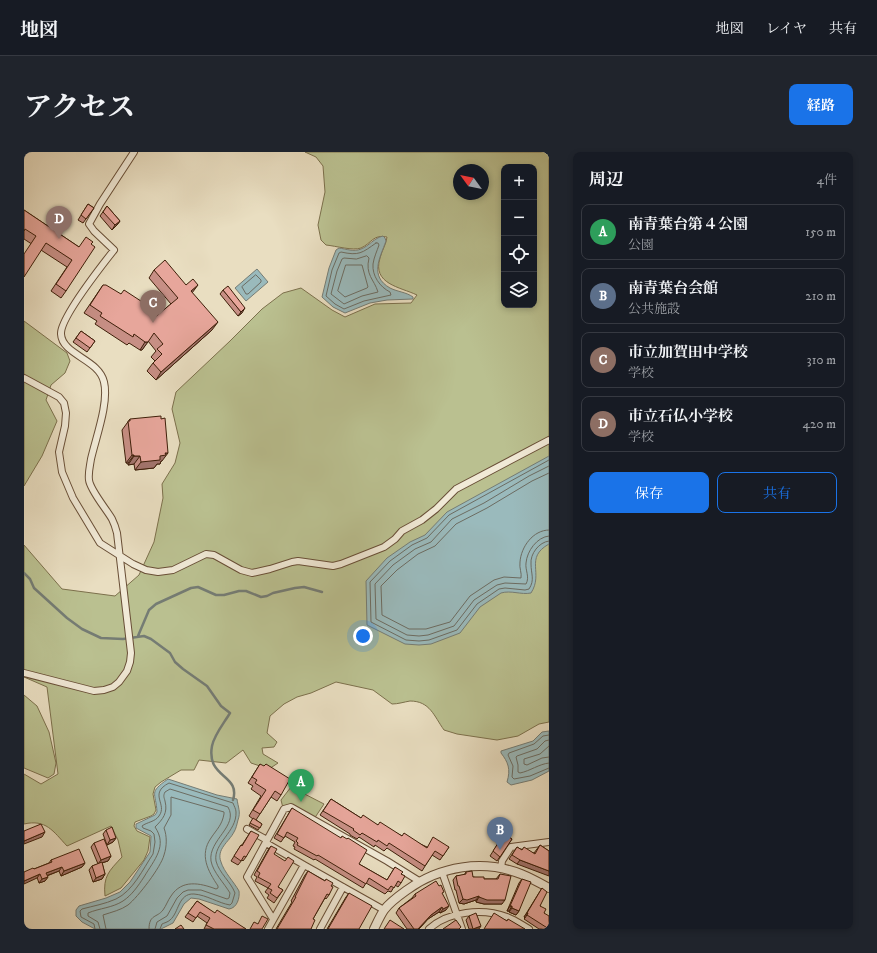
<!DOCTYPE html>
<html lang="ja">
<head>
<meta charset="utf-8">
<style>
	:root { --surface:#171b24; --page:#20242c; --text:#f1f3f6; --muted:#9ea1a6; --line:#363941; --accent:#1a73e8 }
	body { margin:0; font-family:"IM FELL DW Pica","Noto Serif JP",serif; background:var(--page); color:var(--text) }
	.controls { position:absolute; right:12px; top:12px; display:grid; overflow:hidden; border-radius:8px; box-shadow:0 2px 6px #0003 }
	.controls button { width:36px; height:36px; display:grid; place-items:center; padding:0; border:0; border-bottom:1px solid var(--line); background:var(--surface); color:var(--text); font:20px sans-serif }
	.compass { position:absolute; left:429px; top:12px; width:36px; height:36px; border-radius:50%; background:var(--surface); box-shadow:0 2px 6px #0003; rotate:303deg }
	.you { position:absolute; left:339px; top:484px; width:14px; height:14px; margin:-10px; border:3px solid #fff; border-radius:50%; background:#1a73e8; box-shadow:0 0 0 6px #1a73e833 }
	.badge { display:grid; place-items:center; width:26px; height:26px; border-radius:50%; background:var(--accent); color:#fff; font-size:13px; font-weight:700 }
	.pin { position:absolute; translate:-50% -33px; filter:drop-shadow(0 1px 2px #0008) }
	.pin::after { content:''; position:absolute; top:21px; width:14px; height:12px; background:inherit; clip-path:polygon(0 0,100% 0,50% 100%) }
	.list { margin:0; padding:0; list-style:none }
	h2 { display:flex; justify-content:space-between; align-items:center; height:52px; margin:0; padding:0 16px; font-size:17px }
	h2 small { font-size:13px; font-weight:400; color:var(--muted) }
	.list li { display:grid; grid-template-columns:26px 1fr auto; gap:12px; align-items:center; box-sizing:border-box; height:56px; margin:0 8px 8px; padding:0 8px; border:1px solid var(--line); border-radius:8px }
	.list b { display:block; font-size:15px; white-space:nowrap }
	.list p { margin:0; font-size:13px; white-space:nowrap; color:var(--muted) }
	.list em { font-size:13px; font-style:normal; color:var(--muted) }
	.actions { display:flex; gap:8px; padding:12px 16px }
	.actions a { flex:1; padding:9px 0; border:1px solid var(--accent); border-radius:8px; text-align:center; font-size:14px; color:var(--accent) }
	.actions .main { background:var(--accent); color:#fff }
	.icon { flex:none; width:22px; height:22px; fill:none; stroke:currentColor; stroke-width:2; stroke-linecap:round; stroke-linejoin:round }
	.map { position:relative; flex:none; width:525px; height:777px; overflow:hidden; border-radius:8px }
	header { display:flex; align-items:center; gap:24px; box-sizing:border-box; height:56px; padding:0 20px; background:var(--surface); border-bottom:1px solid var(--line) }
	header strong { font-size:19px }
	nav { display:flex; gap:22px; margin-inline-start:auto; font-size:14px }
	.intro { display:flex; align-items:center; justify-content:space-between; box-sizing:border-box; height:96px; padding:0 24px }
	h1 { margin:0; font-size:28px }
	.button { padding:10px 18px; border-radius:8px; background:var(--accent); color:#fff; font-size:14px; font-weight:700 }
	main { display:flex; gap:24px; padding:0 24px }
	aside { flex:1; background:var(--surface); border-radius:8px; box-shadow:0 2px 6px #0003 }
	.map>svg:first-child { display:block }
	.green { fill:#bac090; stroke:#7c704c; fill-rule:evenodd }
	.water { fill:#9ababc; stroke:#757c74 }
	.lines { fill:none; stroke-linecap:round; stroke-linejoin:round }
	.shore { stroke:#6c6c62; stroke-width:1 }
	.stream { stroke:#757c74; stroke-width:2.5 }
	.minor-casing { stroke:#694f37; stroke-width:8 }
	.tertiary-casing { stroke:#694f37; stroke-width:10 }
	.minor { stroke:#f1ead7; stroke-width:6 }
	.tertiary { stroke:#f1ead7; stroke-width:8 }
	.wall { fill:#c78f85; stroke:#3e1f09 }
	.shaded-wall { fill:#a2746c; stroke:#3e1f09 }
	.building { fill:#e7a69b; stroke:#3e1f09 }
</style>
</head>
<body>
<header>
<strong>地図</strong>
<nav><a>地図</a><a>レイヤ</a><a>共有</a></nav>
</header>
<div class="intro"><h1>アクセス</h1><a class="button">経路</a></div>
<main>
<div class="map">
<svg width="525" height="777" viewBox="0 0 525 777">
	<rect width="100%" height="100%" fill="#e9dec1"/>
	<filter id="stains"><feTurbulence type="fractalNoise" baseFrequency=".005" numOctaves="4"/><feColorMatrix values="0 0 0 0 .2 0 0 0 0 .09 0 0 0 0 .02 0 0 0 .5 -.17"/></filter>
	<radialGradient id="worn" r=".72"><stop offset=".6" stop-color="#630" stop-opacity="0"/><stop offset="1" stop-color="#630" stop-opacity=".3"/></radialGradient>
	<!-- green -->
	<path class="green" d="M 281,0 L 525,0 L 525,570 L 515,572 L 494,584 L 473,588 L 433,582 L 420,578 C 410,564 406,549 386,549 C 380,550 374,552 368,552 L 349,538 L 312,530 L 287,541 L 273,545 L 260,552 L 246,564 L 243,581 L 253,590 L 250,595 L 238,596 L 239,602 L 254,611 L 245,617 L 227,611 L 219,598 L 202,611 L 175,608 L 170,618 L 157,618 L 137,630 L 131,635 L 129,642 L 132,658 L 130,662 L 127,664 L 111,670 L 110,674 L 113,679 L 126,685 L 124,699 L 120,708 L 97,736 L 81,744 C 79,724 85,719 98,705 L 94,688 L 87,674 L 43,694 C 29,679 22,667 0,672 L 0,622 L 17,632 L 34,622 L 23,535 L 0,525 L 0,393 L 38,437 L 91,444 L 115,423 L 130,390 L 139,346 L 138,332 L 151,311 L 156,291 L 148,257 L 152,240 L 206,189 L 238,157 L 259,141 L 277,136 L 308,158 L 321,165 L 351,152 L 387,151 L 393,143 C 376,135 348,132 356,106 C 358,98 362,93 363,85 C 349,82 348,91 337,96 C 329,99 312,94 302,93 L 297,88 L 294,73 L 301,40 L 299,14 L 292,5 ZM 480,15 L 510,15 L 510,153 L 480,153 ZM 435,18 L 459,18 L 459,42 L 435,42 Z
		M 0,169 L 43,201 L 46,209 L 41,221 L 27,233 L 22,248 L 33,269 L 18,304 L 0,334 Z
		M 0,543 L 13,554 L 25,580 L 32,611 L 30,622 L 24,626 L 0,616 Z
		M 267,635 L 300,652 L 290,667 L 267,654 L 259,656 L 257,648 Z"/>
	<!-- water -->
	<path class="water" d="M 359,84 L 361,86 L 362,89 C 356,106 345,124 366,136 C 374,140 382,140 389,145 L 389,147 L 363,148 L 346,151 L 321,161 L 309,155 L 298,145 L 305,116 L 312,98 L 315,96 C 322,97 330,100 337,97 C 345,94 350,86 359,84 Z
		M 233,117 L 244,130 L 222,149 L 211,136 Z
		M 525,304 L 525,392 C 500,406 520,421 507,441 C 497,443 487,438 477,441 L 456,455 L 436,481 L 407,492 L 395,493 L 381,492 L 343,473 L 342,429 L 363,406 L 386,390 L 401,383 L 423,360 Z
		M 525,579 L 525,619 L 508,628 L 487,633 L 483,630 C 487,617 484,610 477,601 L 477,599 L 509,589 L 518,580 Z
		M 144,627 L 193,643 L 213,647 C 214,655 217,660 214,668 C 213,672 212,677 210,680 C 205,690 192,697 197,710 C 200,720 210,730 215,739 C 216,746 213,756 205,757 L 175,747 L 167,746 L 160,752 L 149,771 L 137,777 L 71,777 L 58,770 L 52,764 L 52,758 L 55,754 L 82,746 L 96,740 L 106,730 L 126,700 L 127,684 L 112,676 L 112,672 L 131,663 L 133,660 C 132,640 124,641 144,627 Z"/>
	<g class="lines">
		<!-- shore -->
		<path class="shore" d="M 352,91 L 354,91 L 355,93 C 353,99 350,105 349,112 C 348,124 356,135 366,140 L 367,143 L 340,149 L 320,157 L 311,152 L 302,144 L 308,118 L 315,101 L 317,100 C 335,104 338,101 352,91 Z
			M 343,104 L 345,106 C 341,123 350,127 354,140 L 338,144 L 320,152 L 307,142 L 313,119 L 318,107 L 320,106 L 332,107 Z
			M 322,113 L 338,113 L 344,135 L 343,136 L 321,145 L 314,139 Z
			M 232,123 L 237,128 L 237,130 L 224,142 L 222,142 L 218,135 Z
			M 525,308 L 425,363 L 403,386 L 388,393 L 366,409 L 346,430 L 347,470 L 382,488 L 395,489 L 405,488 L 433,478 L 453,452 L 475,437 L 481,436 L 501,438 L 505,437 C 511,428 507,422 507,412 C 506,402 515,390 525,389
			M 525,314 L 505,324 L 460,351 L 428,367 L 407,390 L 391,397 L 369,413 L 351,432 L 352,467 L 383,483 L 395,484 L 404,483 L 430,474 L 450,448 L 473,433 L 481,431 L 502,432 C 506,425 501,418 502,411 C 503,399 513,385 525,384
			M 525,321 L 508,329 L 463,356 L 432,372 L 411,394 L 394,402 L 373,418 L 357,434 L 358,463 L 385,477 L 402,477 L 426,470 L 446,444 L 470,428 L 480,425 L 497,426 C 498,421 495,416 496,410 C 497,395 509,378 525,378
			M 525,583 L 519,584 L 510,592 L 485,601 L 484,603 L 489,614 L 488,625 L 490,627 L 506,624 L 525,616
			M 525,588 L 521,589 L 513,597 L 493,604 L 492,605 L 494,613 L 494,620 L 496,621 C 506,619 515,612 525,611
			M 525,594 L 516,602 L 500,607 L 500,612 L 503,613 L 518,606 L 525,605
			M 71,777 L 70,772 L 57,765 L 56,759 L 58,757 C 69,754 81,752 92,747 C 109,739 119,717 129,702 L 131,690 L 130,682 L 127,679 L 119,676 L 118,674 C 123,670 131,670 135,664 C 144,652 124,642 145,631 L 209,651 C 210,654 212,657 212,660 C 213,680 189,691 192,709 C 195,721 207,730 211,741 L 208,751 L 206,753 C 194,751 183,743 170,742 C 154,741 155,761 146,768 C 144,770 140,771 138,772 L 136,777
			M 76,777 L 74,770 L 64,764 L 64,761 C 76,756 88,756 99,749 C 108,743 114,734 120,725 C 130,708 144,694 131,675 C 139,667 144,661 141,649 C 140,645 139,644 141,640 L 146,637 L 204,655 C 215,674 184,688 187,709 C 189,720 200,731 206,741 L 205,746 L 203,747 L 177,738 L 164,738 L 159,740 L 153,746 L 143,764 L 133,770 L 131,777
			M 82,777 L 79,763 C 88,760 97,758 104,753 C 114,745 137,715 140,703 C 143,694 143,684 140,676 L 147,663 L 147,645 L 200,660 L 200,662 C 198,673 193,677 187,686 C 175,703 184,719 194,734 L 194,736 L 192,737 C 176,731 158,727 147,744 C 144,748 142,754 139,758 C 133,766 125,762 125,777"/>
		<!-- stream -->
		<path class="stream" d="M 0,421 L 6,427 L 10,436 L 43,466 L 58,477 L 77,486 L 99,487 L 120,484 L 127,487 L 146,501 L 151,510 L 159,517 L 183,534 L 197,554 L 206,561 C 200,571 190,583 188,594 C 182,627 217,622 209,648
			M 114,484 L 125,458 L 132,452 L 167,436 L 174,435 L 192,443 L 200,443 L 215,439 L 222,439 L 237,445 L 243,444 L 249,441 L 271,436 L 280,435 L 298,440"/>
		<!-- minor casing -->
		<g class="minor-casing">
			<path id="minor" d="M 0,226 L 35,245 L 40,251 L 42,261 L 41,274 L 35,300 L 38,320 L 49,346 L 76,391 L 109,412 L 122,418 L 134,420 L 149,418 L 182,402 L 190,403 L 217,418 L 228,421 L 246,417 L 268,410 L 274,409 L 309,414 L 317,412 L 360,395 L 371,387 L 378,379 L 398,368 L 412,357 L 432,337 L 525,288
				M 0,521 L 70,539 L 80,538 L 89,535 L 95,530 L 103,519 L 106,510 L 107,501 L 93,381 C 92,377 90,371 88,367 C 83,358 66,338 65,328 C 64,321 66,314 67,307 C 72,285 85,251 80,230 C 75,207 38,203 37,182 C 36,166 79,112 90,98 L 70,79 L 65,72 L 76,52 L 110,0
				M 223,677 L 243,688
				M 242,691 L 280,713 L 244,777
				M 280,713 L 360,758
				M 477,716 L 478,709 L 487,695 L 525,690
				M 418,720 L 438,777
				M 249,767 L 223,725 L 260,657 L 267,655 L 363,709 L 395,729
				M 296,777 L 319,735
				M 405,777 C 424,759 459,756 483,765 C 491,768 498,773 505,777"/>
		</g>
		<!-- tertiary casing -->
		<g class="tertiary-casing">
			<path id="tertiary" d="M 350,777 C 353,771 356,764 360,758 C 366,750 376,743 383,738 C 416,714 459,707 497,722 C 507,726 516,731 525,736"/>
		</g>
		<!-- minor -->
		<use href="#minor" class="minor"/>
		<!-- tertiary -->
		<use href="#tertiary" class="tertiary"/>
	</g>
	<!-- wall -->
	<path class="wall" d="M 64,52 L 70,56 L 59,71 L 54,68 Z
		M 83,54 L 96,69 L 93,73 L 88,78 L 76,64 Z
		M 0,58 L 55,95 L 42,139 L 37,146 L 27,139 L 43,115 L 0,87 Z
		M 130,118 L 168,141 L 188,178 L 132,228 L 123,219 L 129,211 L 131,209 L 127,205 L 132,199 L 124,189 L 118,198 L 116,198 L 105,191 L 103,193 L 71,172 L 73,169 L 60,161 L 79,133 L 130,166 L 147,152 L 125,126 Z
		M 199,138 L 218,161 L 214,164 L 196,142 Z
		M 57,179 L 71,189 L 63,200 L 49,190 Z
		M 106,267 L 138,309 L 137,309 L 136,312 L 133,312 L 130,316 L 111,318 L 110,312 L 104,313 L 104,311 L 102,311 L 98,278 Z
		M 236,612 L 257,643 L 253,649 L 247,645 L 232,668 L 238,672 L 234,678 L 225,673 L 229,667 L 225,664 L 237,644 L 227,637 L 229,634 L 224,631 Z
		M 307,647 L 337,666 L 354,673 L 403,695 L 425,695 L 416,708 L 408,703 L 398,719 L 363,696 L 360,699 L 351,693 L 350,695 L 335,685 L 333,687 L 326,683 L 326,682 L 296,663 Z
		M 268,656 L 335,712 L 363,728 L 371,715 L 377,722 L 377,731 L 374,735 L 371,733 L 367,740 L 364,739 L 361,742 L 342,731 L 339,736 L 291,707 L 290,708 L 270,697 L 271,695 L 269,694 L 271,690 L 261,684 L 257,690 L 250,686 Z
		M 82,678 L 92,686 L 89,690 L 83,693 L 79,682 Z
		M 227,679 L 222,705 L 219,709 L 218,708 L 214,713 L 207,709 L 217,693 L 218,693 Z
		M 480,682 L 488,687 L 473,709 L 466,704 Z
		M 70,691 L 87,704 L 84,709 L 78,711 L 81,722 L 78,727 L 69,730 L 65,718 L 68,714 L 74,712 L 67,695 Z
		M 516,693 L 525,699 L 493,712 L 485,707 L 493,695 L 498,698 L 510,701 Z
		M 247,694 L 250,702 L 254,735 L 259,738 L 250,751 L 243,746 L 245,743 L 241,740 L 244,736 L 231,729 L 233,725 L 230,723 L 244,698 Z
		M 27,708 L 61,711 L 58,715 L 37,724 L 35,719 L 23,724 L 24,725 L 21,729 L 15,731 L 10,717 L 25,711 Z
		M 284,719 L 307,734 L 305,743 L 302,747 L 301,746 L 289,767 L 287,777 L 252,777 L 268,750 L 267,749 L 281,723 Z
		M 442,720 L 449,725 L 460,727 L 472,727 L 476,722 L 478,752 L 460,752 L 452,750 L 452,748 L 440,752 L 435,751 L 432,738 L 431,738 L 429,728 L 432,724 L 440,723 Z
		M 498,727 L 495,759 L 492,763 L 485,760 L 485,759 L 483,759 L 495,731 Z
		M 518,736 L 516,754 L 520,761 L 525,777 L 515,777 L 500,767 L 501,766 L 500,765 Z
		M 325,741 L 335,777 L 303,777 L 322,745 Z
		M 391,742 L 418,743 L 422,758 L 416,761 L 415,760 L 404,767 L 395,777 L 383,777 L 372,761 L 375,756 L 388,746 Z
		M 173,749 L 190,761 L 222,777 L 180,777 L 183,771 L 173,764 L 169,770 L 161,765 Z
		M 445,764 L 455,777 L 445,777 L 442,768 Z"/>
	<!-- shaded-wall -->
	<path class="shaded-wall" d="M 96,69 L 93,73 L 88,78 L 91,73 Z
		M 174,133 L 168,141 L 167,139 Z
		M 221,156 L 218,161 L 214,164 L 217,160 Z
		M 194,170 L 188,178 L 132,228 L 137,220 Z
		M 121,190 L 124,190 L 118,198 L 116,198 Z
		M 141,301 L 144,301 L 138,309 L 137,309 L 136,312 L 133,312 L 130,316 L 111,318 L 117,310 Z
		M 108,303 L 110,303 L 104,311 L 102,311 Z
		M 110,304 L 116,304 L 110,312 L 104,313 Z
		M 21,680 L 18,685 L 0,692 L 0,689 Z
		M 92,686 L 89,690 L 83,693 L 86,688 Z
		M 87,704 L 84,709 L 74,712 L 77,708 Z
		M 496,708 L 525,719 L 525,724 L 493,712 Z
		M 61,711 L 58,715 L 37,724 L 40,719 Z
		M 38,715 L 35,719 L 19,725 L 22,721 Z
		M 16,722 L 13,726 L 0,732 L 0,729 Z
		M 81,722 L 78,727 L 69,730 L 72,726 Z
		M 24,725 L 21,729 L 15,731 L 18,727 Z
		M 455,744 L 452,748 L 440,752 L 435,751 L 439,747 Z
		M 455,745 L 481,748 L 478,752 L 460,752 L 452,750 Z
		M 425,754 L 422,758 L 416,761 L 419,757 Z
		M 486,754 L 488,754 L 485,759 L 483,759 Z
		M 418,755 L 415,760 L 404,767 L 395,777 L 394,777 L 407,763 Z
		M 488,756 L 495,759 L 492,763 L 485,760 Z
		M 503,761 L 504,761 L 501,766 L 500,765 Z
		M 457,774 L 455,777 L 449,777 Z"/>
	<!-- building -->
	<path class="building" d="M 64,52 L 70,56 L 62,67 L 57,63 Z
		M 83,54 L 96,69 L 91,73 L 79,60 Z
		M 0,58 L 55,95 L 62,85 L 69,90 L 67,92 L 71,95 L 42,139 L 32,132 L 48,108 L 22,91 L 0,125 L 0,102 L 12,84 L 1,77 L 0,79 Z
		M 141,108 L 162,133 L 169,127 L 174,133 L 167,139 L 194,170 L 137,220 L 129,211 L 138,202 L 133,197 L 139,192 L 130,181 L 124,190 L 121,190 L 110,182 L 109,185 L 76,164 L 78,161 L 66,153 L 79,133 L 82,133 L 97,142 L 100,138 L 123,153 L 120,158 L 130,166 L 154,146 L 130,118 Z
		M 204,134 L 221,156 L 217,160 L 199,138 Z
		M 57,179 L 71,189 L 66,196 L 52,186 Z
		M 137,264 L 137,267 L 141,266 L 144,301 L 141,301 L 142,303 L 136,304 L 136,308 L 117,310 L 116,304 L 110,304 L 110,303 L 108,303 L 104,269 L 106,269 L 106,267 Z
		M 236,612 L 240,614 L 242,612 L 266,627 L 257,643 L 251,639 L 236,662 L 229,658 L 242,638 L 231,631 L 233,628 L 228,625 Z
		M 307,647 L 337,666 L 339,663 L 354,673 L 356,670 L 378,684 L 380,681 L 403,696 L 409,685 L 425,695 L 419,704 L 411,699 L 401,714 L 365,691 L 363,694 L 354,688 L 353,690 L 338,681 L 336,683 L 329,678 L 330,677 L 299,659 Z
		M 268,656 L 317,686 L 318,684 L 323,687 L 324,686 L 343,698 L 335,712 L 363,728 L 371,715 L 379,720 L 377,722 L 381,724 L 377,731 L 374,729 L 370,736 L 367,734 L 364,738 L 345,726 L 342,732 L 294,703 L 293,704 L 273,693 L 274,691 L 272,689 L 274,686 L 263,680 L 260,686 L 253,682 Z
		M 229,666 L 238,672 L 236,676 L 226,671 Z
		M 17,672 L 21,680 L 0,689 L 0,679 Z
		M 88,675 L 92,686 L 86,688 L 82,678 Z
		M 227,679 L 235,683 L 222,705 L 220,704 L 217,709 L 210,704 L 217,693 L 218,694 Z
		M 480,682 L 488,687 L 476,705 L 469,699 Z
		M 80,687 L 87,704 L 77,708 L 70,691 Z
		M 516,693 L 525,699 L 525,719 L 496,708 L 488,703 L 493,695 L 498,698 L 500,695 L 511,702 Z
		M 247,694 L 253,697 L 250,702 L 261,709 L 264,705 L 270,709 L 254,735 L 259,738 L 253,746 L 246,741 L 248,738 L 244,736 L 247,732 L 234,725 L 236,721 L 233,719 Z
		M 55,697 L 61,711 L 40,719 L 38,715 L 22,721 L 24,725 L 18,727 L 16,722 L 0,729 L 0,720 L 9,716 L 10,717 L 28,710 L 27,708 Z
		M 78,710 L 81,722 L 72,726 L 68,714 Z
		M 284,719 L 301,729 L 302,727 L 309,731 L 307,734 L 309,735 L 305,743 L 303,742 L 289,767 L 291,768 L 287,777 L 253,777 L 272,745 L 271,745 Z
		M 448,719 L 449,725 L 460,725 L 460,727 L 474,727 L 476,722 L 487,724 L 481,748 L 463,748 L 455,745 L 455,744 L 443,748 L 439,747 L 435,734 L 434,734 L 432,724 L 442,722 L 442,720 Z
		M 498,727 L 507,730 L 495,759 L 488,756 L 488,754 L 486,754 Z
		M 412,729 L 415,734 L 417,733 L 420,740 L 418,741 L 425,754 L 419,757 L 418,755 L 407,763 L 394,777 L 390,777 L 375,756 L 392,744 L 391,742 Z
		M 518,736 L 523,740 L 516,754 L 522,757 L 520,761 L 525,764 L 525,777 L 503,763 L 504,761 L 503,761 Z
		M 325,741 L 348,754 L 335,777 L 304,777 Z
		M 173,749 L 191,761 L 193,758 L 222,777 L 190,777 L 182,773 L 186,766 L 176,760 L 172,766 L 164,761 Z
		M 452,761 L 457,774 L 449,777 L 445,764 Z
		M 470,761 L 483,769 L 484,767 L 501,777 L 460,777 Z
		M 238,764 L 244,767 L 238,777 L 226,777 L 230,770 L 234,772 Z
		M 366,768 L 380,777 L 360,777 Z
		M 432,768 L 437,775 L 435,777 L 419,777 Z
		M 157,773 L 160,777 L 151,777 Z"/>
	<rect width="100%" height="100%" filter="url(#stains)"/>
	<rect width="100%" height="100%" fill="url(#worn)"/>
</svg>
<div class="controls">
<button>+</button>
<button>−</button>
<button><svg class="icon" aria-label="locate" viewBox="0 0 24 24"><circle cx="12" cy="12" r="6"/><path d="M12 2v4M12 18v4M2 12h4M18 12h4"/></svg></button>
<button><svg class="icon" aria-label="layers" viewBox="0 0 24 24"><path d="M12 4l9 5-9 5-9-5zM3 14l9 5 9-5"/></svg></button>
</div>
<svg class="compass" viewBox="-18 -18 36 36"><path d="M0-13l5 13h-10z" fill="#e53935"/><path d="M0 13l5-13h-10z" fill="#9ea1a6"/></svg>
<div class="you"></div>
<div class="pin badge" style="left:277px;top:650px;background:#2e9e5b">A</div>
<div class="pin badge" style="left:476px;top:698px;background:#5c6f8a">B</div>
<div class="pin badge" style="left:129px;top:171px;background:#8d6e63">C</div>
<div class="pin badge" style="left:35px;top:87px;background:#8d6e63">D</div>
</div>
<aside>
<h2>周辺<small>4件</small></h2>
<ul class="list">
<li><span class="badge" style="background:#2e9e5b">A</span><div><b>南青葉台第４公園</b><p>公園</p></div><em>150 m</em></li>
<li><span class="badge" style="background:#5c6f8a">B</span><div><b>南青葉台会館</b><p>公共施設</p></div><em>210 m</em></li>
<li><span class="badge" style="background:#8d6e63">C</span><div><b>市立加賀田中学校</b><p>学校</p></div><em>310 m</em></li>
<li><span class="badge" style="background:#8d6e63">D</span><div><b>市立石仏小学校</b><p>学校</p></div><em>420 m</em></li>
</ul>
<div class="actions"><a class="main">保存</a><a>共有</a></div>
</aside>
</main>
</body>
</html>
